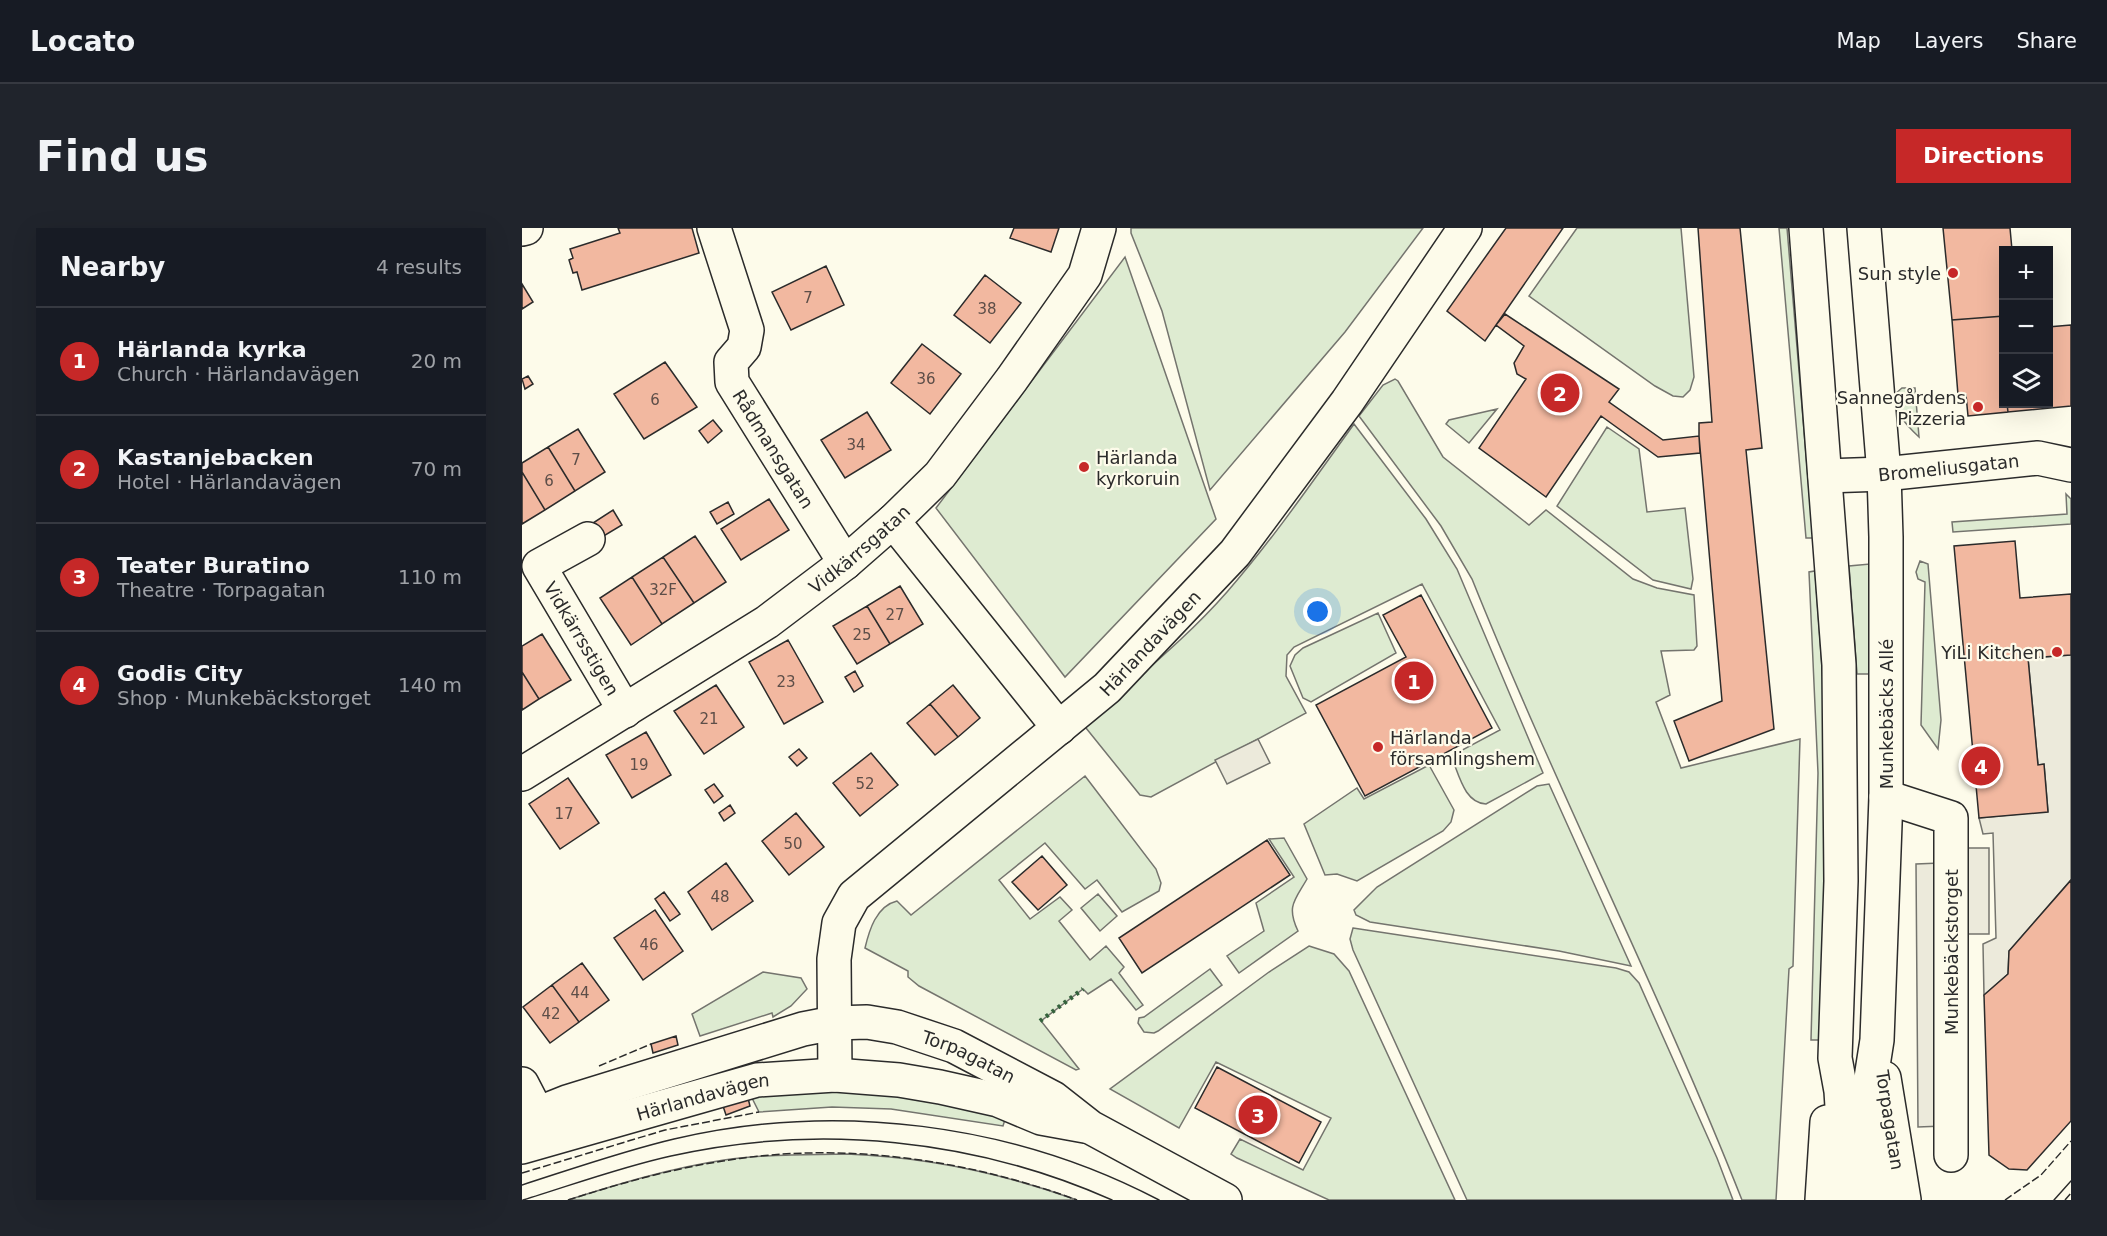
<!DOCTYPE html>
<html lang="en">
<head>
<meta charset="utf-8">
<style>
	:root { --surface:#171b24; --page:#20242c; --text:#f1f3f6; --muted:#9ea1a6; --line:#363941; --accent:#c62828 }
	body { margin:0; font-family:"DejaVu Sans",sans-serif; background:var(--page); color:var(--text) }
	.controls { position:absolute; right:18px; top:18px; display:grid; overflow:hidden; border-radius:0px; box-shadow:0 6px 24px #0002 }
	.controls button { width:54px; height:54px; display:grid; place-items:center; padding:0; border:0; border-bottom:2px solid var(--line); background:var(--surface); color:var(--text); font:30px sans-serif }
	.you { position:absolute; left:796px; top:384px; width:21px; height:21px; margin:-15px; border:4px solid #fff; border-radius:50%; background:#1a73e8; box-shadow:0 0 0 9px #1a73e833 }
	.badge { display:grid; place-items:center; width:39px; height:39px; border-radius:50%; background:var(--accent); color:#fff; font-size:20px; font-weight:700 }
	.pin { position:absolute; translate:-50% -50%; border:3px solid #fff; box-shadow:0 2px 6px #0006 }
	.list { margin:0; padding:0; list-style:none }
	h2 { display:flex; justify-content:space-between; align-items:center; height:78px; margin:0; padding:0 24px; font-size:26px }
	h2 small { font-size:20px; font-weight:400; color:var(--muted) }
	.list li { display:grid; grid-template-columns:39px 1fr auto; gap:18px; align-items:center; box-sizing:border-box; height:108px; padding:0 24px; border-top:2px solid var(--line) }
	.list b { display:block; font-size:22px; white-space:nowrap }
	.list p { margin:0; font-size:20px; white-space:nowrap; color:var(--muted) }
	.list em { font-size:20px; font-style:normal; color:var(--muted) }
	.icon { flex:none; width:33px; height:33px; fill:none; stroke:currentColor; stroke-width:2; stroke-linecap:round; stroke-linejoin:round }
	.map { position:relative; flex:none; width:1549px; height:972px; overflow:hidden; border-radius:0px }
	header { display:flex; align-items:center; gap:36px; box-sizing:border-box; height:84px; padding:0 30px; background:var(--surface); border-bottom:2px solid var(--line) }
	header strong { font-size:28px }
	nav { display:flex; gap:33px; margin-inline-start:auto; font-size:21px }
	.intro { display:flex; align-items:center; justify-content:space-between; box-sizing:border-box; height:144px; padding:0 36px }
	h1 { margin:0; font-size:42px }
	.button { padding:15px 27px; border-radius:0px; background:var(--accent); color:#fff; font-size:21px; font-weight:700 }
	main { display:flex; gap:36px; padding:0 36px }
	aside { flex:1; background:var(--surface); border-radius:0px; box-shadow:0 6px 24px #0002 }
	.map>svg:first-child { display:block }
	.green { fill:#deebd1; stroke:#74746e; stroke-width:1.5 }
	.parking { fill:#eceadb; stroke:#74746e; stroke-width:1.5 }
	.building { fill:#f2b8a0; stroke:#2b2b2b; stroke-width:1.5 }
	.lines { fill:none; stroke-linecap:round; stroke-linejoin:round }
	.minor-casing { stroke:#2b2b2b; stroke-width:36 }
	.minor { stroke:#fdfbea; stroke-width:33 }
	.tram { stroke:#2b2b2b; stroke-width:1.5 }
	.hedge { stroke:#34623c; stroke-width:4.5; stroke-dasharray:3 4.5; stroke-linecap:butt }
	.fence { stroke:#2b2b2b; stroke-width:1.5; stroke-dasharray:8 3; stroke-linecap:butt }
	.poi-dot { fill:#c62828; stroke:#fdfbea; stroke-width:2 }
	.labels { text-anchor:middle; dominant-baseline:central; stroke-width:4.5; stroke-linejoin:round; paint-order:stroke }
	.number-label { font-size:15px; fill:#5d4e48 }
	.poi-label { font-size:18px; fill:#2b2b2b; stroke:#fdfbea; text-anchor:end }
	.street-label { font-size:18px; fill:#2b2b2b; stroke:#fdfbea }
</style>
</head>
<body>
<header>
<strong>Locato</strong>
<nav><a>Map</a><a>Layers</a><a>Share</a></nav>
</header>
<div class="intro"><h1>Find us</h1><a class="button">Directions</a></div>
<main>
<aside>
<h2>Nearby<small>4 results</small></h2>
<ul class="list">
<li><span class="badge">1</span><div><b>Härlanda kyrka</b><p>Church · Härlandavägen</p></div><em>20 m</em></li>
<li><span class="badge">2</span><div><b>Kastanjebacken</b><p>Hotel · Härlandavägen</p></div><em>70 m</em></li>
<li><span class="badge">3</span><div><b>Teater Buratino</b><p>Theatre · Torpagatan</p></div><em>110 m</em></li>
<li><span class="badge">4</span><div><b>Godis City</b><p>Shop · Munkebäckstorget</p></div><em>140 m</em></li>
</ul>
</aside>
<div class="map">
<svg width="1549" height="972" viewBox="0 0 1549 972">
	<rect width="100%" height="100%" fill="#fdfbea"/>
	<!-- green -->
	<path class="green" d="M 609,0 L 901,0 L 823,104 L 688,262 L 640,83 L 609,5 Z
		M 1055,0 L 1159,0 L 1172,149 L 1168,162 L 1161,169 L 1151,168 L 1133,158 L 1007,68 Z
		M 1257,0 L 1265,0 L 1291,310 L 1284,310 Z
		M 603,29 L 694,291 L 543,449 L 414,280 Z
		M 873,151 L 876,153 L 921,229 L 1007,297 L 1024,282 L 1111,351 L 1135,360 L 1172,367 L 1175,418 L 1172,422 L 1139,423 L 1148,467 L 1134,474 L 1159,540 L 1278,511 L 1271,738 L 1267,741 L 1254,972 L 1220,972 C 1137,762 1034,560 950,351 L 919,298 L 837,188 L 861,157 Z
		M 1380,160 L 1393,160 L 1397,209 C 1384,197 1373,185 1373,166 Z
		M 975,181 L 947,215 L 924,196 L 927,192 Z
		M 832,196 L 904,291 L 935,341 L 1021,545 L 964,576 C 942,575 937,546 929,528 L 978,502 L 900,356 L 772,419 L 765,427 L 764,448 L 784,485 L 629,569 L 618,567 L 564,500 L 565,495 C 612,452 663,412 705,364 C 751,311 791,253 832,196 Z
		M 1085,199 L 1117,221 L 1125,284 L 1163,280 L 1171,351 L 1169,361 L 1131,352 L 1035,278 Z
		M 1544,266 L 1549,271 L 1549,296 L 1431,304 L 1430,294 L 1545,286 Z
		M 1398,333 L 1406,336 L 1419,492 L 1416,521 L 1399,497 L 1403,354 L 1396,351 L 1394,344 Z
		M 1348,336 L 1347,446 L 1335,446 L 1327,338 Z
		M 1293,343 L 1303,481 L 1305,562 L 1298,812 L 1289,812 L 1296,545 L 1287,344 Z
		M 856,385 L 874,425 L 789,474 L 781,470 L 768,438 L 773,427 L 781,420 Z
		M 907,537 L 932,582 L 929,594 L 921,603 L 835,653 L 815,646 L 803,647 L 782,596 L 835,560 L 842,571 Z
		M 563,548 L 634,641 L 639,655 L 637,663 L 600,684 L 575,652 L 563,661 L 523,615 L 477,652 L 508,691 L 538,669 L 550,682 L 537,693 L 568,732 L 584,718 L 602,739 L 597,745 L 621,777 L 614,782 L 589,751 L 566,766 L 561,761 L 519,793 L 557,841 L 554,842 L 397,758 L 386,749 L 386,743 L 343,720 C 347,703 354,678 375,673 L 389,687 Z
		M 1027,556 L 1109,738 L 1037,723 L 848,694 L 834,687 L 832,682 L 855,659 L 1015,558 Z
		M 762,610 L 785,651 C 773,672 764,678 776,703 L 717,745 L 705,728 L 742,703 L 734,675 L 772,649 L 747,611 Z
		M 576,666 L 595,688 L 578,703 L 559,680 Z
		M 831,700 L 1094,740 L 1107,744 L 1117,755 L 1195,930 L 1211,972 L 945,972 L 831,722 L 828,711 Z
		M 787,718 L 812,726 L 827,743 L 933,972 L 807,972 L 715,930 L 709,926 L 718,911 L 781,942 L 809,890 L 694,834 L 657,900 L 588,861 L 747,744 Z
		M 688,741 L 700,757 L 636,803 L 632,805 L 622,804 L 616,795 L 617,790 L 622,789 Z
		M 241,744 L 279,750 L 285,761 L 269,778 L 251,789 L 250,785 L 178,808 L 170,786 Z
		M 333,859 L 484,888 L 481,898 L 369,881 L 310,879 L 237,884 L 230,870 L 230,862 Z
		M 325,926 C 404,929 480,945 555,972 L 46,972 C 96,956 149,940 202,932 C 242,926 284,927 325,926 Z"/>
	<!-- parking -->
	<path class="parking" d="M 1549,427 L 1549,652 L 1487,723 L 1486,746 L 1462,767 L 1461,716 L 1474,710 L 1471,605 L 1461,606 L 1457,590 L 1526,583 L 1522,536 L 1516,537 L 1506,430 Z
		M 736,511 L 748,535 L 705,556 L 693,532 Z
		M 1442,620 L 1467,620 L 1467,706 L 1442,706 Z
		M 1418,635 L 1421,898 L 1396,899 L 1394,636 Z"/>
	<!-- building -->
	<path class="building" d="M 96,0 L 170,0 L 177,25 L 60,62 L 55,44 L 51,45 L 47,32 L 51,30 L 48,21 L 98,5 Z
		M 492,0 L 537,0 L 529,24 L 488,10 Z
		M 984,0 L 1041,0 L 963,113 L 925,83 Z
		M 1176,0 L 1218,0 L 1240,220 L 1224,222 L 1252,501 L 1167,533 L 1152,493 L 1200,473 L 1177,208 L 1177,195 L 1190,194 Z
		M 1421,0 L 1488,0 L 1490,22 L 1482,22 L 1482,42 L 1479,43 L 1482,88 L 1430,92 Z
		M 304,38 L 322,77 L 269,102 L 250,64 Z
		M 463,47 L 499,75 L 468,115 L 432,87 Z
		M 0,56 L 11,74 L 0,81 Z
		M 983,86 L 1097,161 L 1087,174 L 1141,212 L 1177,208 L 1178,225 L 1136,229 L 1079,188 L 1024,269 L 957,220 L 1004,151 L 995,146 L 992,135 L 1002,118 L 974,97 Z
		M 1482,88 L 1482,176 L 1485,176 L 1486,184 L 1446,188 L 1444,167 L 1436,167 L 1430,92 Z
		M 1549,97 L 1549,178 L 1486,184 L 1485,176 L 1526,176 L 1526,99 Z
		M 400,116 L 439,146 L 408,186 L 369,155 Z
		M 143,134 L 175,179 L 122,211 L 92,166 Z
		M 6,148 L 11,156 L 3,161 L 0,151 Z
		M 345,184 L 369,222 L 323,250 L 299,212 Z
		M 191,192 L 200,203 L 186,215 L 177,203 Z
		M 56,201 L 83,244 L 53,263 L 26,219 Z
		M 26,219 L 53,263 L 23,282 L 0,244 L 0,235 Z
		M 0,244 L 23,282 L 0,296 Z
		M 247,271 L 267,302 L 219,332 L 199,301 Z
		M 206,274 L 212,286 L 195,296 L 188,284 Z
		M 91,282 L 100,297 L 80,309 L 71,295 Z
		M 173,308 L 204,354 L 172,375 L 141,329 Z
		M 1493,313 L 1498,370 L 1549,366 L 1549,427 L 1506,430 L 1516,537 L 1522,536 L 1526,584 L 1457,590 L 1432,318 Z
		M 141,329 L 172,375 L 140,396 L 110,349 Z
		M 110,349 L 140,396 L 109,417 L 78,370 Z
		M 378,358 L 401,396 L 368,416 L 345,378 Z
		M 899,367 L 970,500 L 843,568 L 794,477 L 884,429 L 861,387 Z
		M 345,378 L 368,416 L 335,436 L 311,398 Z
		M 20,406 L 49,452 L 17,471 L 0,444 L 0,418 Z
		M 266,412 L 301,474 L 262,496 L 227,434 Z
		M 333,443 L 341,458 L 332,464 L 323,449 Z
		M 0,444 L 17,471 L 0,482 Z
		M 194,457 L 222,499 L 182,526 L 152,483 Z
		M 431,457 L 458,490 L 436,509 L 408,476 Z
		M 408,476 L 436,509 L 413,527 L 385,495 Z
		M 124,504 L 149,547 L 110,570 L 84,527 Z
		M 277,521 L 285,530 L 275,538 L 267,529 Z
		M 349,525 L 376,557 L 338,588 L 311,555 Z
		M 46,550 L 77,595 L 38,621 L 7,576 Z
		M 192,556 L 201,568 L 192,575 L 183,562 Z
		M 208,577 L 213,585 L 202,593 L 197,585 Z
		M 274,585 L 302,619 L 267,647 L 240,613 Z
		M 745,612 L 768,647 L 620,745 L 597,710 Z
		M 520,628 L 545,657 L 516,682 L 490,654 Z
		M 204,635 L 231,673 L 190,702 L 166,664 Z
		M 1549,652 L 1549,893 L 1505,942 L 1487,941 L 1467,927 L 1462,767 L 1486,746 L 1487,723 Z
		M 142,664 L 158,686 L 148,693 L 133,671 Z
		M 133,682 L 161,723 L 121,752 L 92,710 Z
		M 60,735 L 87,772 L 57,794 L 30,757 Z
		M 30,757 L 57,794 L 28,815 L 1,779 Z
		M 154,808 L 156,817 L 131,825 L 129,816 Z
		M 695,839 L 799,894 L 777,935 L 673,880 Z
		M 226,870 L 228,878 L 204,887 L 201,878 Z"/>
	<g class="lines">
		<!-- minor casing -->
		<g class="minor-casing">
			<g id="minor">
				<path id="s1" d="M 192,0 L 225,102 L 222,119 L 209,134 L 210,154 L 323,335"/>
				<path d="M 1284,0 L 1317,437 L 1319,653 L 1313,830 L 1319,863 L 1326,972"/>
				<path d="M 1342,0 L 1362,246 L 1364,309 L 1364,569 L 1355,812 L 1347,863 L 1346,889 L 1353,972"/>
				<path d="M 0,1 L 4,0"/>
				<path id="s2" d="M 1303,248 L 1362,246 L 1516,230 L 1549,237"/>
				<path d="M 371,293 L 537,500"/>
				<path id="s3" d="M 66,311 L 17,338 L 103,483"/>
				<path id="s4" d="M 0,546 L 245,394 L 323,335 L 371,293 L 418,247 L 490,151 L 563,47 L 577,0"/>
				<path d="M 1364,569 L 1429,590 L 1429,927"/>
				<path id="s5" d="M 313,847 L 312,731 L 317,695 L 332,668 L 585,460 L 713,325 L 825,174 L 943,0"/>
				<path d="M 1362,850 L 1382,972"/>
				<path d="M 0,856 L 15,885"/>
				<path id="s6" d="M 0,892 L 45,874 L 281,801 L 312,795 L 345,794 L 375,799 L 432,818 L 531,870 L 568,899 L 703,972"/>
				<path id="s7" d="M 0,919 L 235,852 L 313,847 L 377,852 L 418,859 L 476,872 L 519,890 L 563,898"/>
				<path d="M 1300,972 L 1305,894"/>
			</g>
		</g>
		<!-- minor -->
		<use href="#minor" class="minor"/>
		<!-- tram -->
		<path class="tram" d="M 0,957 C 50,941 101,923 152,911 C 314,873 490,895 637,972
			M 1,972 C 50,957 99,939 149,928 C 296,895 453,911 590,972
			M 1532,972 L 1549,953"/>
		<!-- hedge -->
		<path class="hedge" d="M 518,793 L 561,761"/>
		<!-- fence -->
		<path class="fence" d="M 77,838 L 129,816
			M 0,945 L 143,902 L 237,884
			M 46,972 C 96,956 149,941 201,933 C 319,913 443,931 555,972
			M 1483,972 L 1519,947 L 1549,913
			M 1543,972 L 1549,965"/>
	</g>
	<!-- markers -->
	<g class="poi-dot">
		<circle cx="1431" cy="45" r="6"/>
		<circle cx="1456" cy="179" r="6"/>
		<circle cx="562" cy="239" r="6"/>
		<circle cx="1535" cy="424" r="6"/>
		<circle cx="856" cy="519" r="6"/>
	</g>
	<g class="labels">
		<!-- number labels -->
		<g class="number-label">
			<text x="286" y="70">7</text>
			<text x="465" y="81">38</text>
			<text x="404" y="151">36</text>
			<text x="133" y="172">6</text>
			<text x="334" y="217">34</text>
			<text x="54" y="232">7</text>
			<text x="27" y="253">6</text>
			<text x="141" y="362">32F</text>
			<text x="373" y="387">27</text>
			<text x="340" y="407">25</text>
			<text x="264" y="454">23</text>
			<text x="187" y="491">21</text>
			<text x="117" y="537">19</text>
			<text x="343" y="556">52</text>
			<text x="42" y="586">17</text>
			<text x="271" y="616">50</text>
			<text x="198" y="669">48</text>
			<text x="127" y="717">46</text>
			<text x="58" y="765">44</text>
			<text x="29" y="786">42</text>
		</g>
		<!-- poi labels -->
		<g class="poi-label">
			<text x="1419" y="45">Sun style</text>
			<text x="1444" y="169">Sannegårdens<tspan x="1444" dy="21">Pizzeria</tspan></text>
			<text x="574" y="229" text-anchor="start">Härlanda<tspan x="574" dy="21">kyrkoruin</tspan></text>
			<text x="1523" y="424">YiLi Kitchen</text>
			<text x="868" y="509" text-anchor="start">Härlanda<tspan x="868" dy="21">församlingshem</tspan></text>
		</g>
		<!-- street labels -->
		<g class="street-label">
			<text stroke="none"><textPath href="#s1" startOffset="243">Rådmansgatan</textPath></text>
			<text stroke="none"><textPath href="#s2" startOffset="124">Bromeliusgatan</textPath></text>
			<text stroke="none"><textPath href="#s4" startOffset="406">Vidkärrsgatan</textPath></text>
			<text stroke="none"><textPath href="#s3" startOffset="140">Vidkärrsstigen</textPath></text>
			<text stroke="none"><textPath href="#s5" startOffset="573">Härlandavägen</textPath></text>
			<text transform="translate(1364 486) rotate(-90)">Munkebäcks Allé</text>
			<text transform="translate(1429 724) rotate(-90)">Munkebäckstorget</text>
			<text stroke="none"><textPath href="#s6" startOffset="468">Torpagatan</textPath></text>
			<text stroke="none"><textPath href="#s7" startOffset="188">Härlandavägen</textPath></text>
			<text transform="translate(1368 892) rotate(81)">Torpagatan</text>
		</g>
	</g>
</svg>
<div class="controls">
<button>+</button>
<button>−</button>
<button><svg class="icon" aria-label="layers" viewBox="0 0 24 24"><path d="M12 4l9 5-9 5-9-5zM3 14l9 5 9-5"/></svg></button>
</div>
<div class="you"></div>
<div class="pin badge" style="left:892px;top:453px">1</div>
<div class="pin badge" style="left:1038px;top:165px">2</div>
<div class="pin badge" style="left:736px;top:887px">3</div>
<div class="pin badge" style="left:1459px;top:538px">4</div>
</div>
</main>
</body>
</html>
